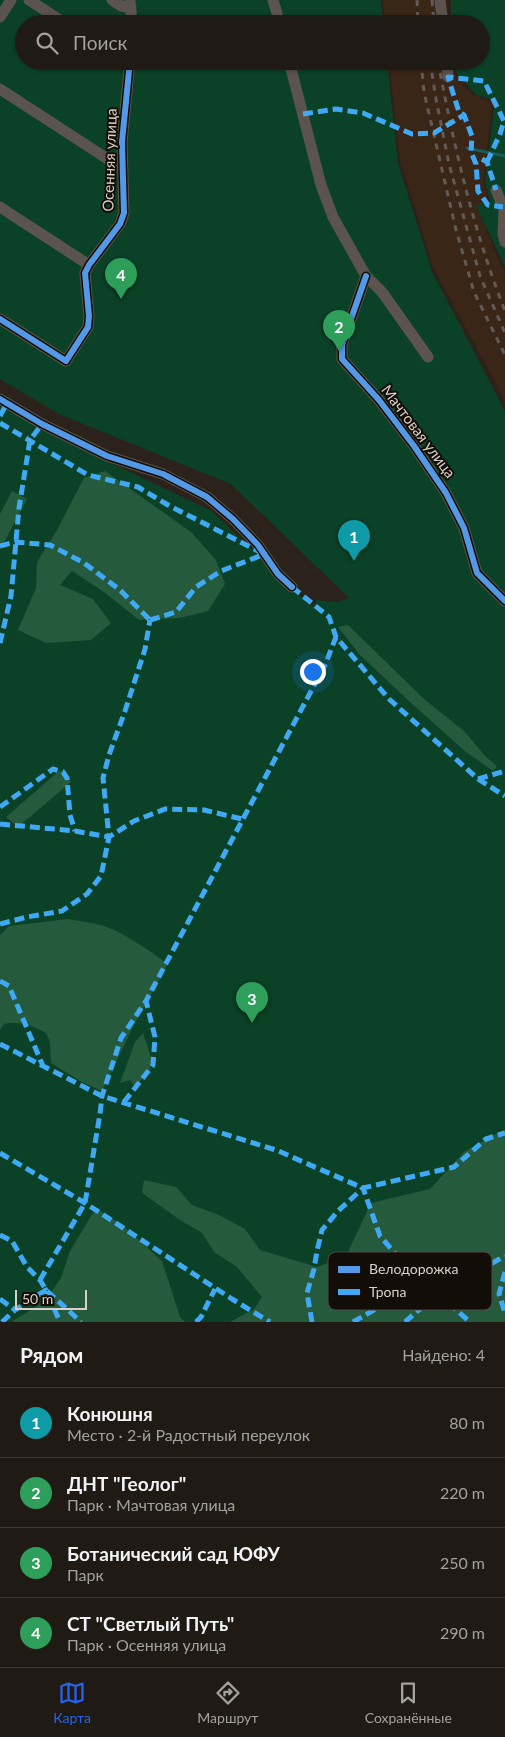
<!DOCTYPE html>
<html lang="ru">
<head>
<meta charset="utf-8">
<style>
	:root { --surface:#201a14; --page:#28231d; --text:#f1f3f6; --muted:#a2a1a0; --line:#3d3834; --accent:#2563eb }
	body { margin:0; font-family:Lato,sans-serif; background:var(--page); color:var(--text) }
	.scale { position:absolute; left:15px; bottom:12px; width:72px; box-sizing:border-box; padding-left:5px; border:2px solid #dad0c8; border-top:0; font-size:14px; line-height:18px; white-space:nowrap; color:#dad0c8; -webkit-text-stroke:4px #130d07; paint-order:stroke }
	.you { position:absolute; left:312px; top:671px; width:18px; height:18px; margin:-12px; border:4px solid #fff; border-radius:50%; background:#1a73e8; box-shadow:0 0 0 8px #1a73e833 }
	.badge { display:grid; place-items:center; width:32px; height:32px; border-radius:50%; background:var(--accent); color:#fff; font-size:16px; font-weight:700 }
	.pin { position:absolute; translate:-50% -41px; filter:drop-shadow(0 1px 2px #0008) }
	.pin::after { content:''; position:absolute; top:26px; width:18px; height:15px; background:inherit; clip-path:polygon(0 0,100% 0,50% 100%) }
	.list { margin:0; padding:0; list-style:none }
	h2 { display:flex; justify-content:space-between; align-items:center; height:65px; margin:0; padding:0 20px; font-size:21px }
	h2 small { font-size:16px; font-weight:400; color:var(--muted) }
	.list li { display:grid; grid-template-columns:32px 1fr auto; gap:15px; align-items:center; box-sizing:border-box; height:70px; padding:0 20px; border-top:1px solid var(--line) }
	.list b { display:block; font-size:19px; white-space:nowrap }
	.list p { margin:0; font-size:16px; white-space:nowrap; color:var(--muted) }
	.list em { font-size:16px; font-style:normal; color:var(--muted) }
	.icon { flex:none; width:28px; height:28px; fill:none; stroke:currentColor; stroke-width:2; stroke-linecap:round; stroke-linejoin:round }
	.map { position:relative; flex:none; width:505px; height:1322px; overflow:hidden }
	.search { position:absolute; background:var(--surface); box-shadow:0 1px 4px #0004; left:15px; right:15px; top:15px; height:55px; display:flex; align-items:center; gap:12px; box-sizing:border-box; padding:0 18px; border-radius:28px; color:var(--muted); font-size:19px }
	.sheet { height:345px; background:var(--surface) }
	nav { display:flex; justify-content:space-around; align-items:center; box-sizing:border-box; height:70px; border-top:1px solid var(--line); background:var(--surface); font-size:14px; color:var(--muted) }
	nav a { display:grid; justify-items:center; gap:2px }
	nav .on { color:var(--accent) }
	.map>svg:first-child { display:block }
	.built { fill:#3a2617 }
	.green { fill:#0b4126 }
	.forest { fill:#255a3c }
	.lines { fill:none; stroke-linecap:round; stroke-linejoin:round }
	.stream { stroke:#1a5b60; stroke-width:3 }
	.minor { stroke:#5b534d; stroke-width:11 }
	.rail { stroke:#615a56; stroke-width:3; stroke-dasharray:6 6; stroke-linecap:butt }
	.quiet { stroke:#3fa9f5; stroke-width:5; stroke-dasharray:10 5; stroke-linecap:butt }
	.cycleway-casing { stroke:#130d07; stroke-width:9 }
	.cycleway { stroke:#5399e6; stroke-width:6 }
	.labels { text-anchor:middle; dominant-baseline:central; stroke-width:4; stroke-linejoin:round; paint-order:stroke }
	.street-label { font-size:15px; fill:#dad0c8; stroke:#130d07 }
	.key { fill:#130d07; stroke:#4f4841; stroke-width:1 }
	.key-label { font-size:14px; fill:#dad0c8 }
</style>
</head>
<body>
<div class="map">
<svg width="505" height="1322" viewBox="0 0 505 1322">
	<rect width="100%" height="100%" fill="#2b221b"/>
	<!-- built -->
	<path class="built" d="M 383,0 L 447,0 L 448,24 L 385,24 Z
		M 389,61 L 451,61 L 452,71 L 470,93 L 492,103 L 483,183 L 489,202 L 478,207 L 495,252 L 505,274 L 505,404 L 498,387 L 434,269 L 400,160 Z"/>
	<!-- green -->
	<path class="green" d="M 0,0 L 381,0 L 383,24 L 24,24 L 24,61 L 387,61 L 398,163 L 432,272 L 505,411 L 505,1322 L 0,1322 L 0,404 L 48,433 L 212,511 L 311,606 L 316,604 L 316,600 L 338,602 L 349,598 L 231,484 L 59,414 L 0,379 Z
		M 451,0 L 505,0 L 505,267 L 476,206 L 490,201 L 485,181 L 495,100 L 476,95 L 456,72 L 455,61 L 481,61 L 481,24 L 451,24 Z"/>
	<!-- forest -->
	<path class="forest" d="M 105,471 L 191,532 L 216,560 L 225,584 L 208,611 L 179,618 L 139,620 L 104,592 L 72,571 L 60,585 L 93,599 L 111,623 L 91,640 L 46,643 L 18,630 L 36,588 L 37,562 L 57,530 L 84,478 Z
		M 12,491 L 27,499 L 0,550 L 0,514 Z
		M 348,625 L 424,699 L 464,731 L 486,757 L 497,766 L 493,771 L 466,752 L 410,702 L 359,654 L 338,627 Z
		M 60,770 L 71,782 L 18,827 L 6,817 Z
		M 68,919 C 83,922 100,923 114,930 C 133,939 151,952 168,964 L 133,1027 L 102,1091 L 82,1082 L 51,1063 L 50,1042 L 46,1033 C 30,1025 23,1021 4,1024 L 0,1030 L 0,935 L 9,926 Z
		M 143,1033 L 152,1060 L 149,1074 L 134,1086 L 130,1080 L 120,1083 L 135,1042 Z
		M 505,1130 L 505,1322 L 230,1322 L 254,1309 L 262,1297 L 237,1267 L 214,1252 L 202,1233 L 180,1220 L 142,1193 L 144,1180 L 176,1187 L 192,1205 L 219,1215 L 245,1229 L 260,1250 L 317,1267 L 346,1256 L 371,1203 L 430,1189 L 464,1152 L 501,1131 Z
		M 96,1208 L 121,1224 L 162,1261 L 180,1317 L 185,1322 L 11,1322 L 45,1301 L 61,1278 L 70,1251 Z"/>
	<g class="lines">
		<!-- stream -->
		<path class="stream" d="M 467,148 L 505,156"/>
		<!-- minor -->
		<path class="minor" d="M 29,0 L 66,24
			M 112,0 L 121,6 L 131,8
			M 130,0 L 132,24
			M 273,0 L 280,24
			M 440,0 L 443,24
			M 0,17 L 11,0
			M 289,61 L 321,185 L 333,217 L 366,276 L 382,292 L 428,357
			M 447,61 L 448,77
			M 0,89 L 123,169
			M 496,190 L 504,209 L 503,235 L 505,242
			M 0,207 L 89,265
			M 366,276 L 342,345 L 342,359 L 379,400 L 414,446 L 446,493 L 464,528 L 477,573 L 505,601
			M 0,319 L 66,361 L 88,327 L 89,316 L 85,273 L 89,265 L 120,224 L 124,213 L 122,142 L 130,61
			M 0,399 L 42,424 L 107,456 L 163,474 L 207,497 L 233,519 L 258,545 L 278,574 L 292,587"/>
		<!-- rail -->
		<path class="rail" d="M 417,0 L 418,24
			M 432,0 L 434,24
			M 421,61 L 424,92 L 456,230 L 474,292 L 505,355
			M 430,61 L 436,99 L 449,164 L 480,276 L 505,333
			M 438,61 C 454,147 473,229 505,311"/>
		<!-- quiet -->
		<path class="quiet" d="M 303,114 L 336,109 L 363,113 L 412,134 L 434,133 L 464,115
			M 482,159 L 487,162 L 496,190
			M 487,162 L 500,134 L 504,121 L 484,81 L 448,77 L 459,112 L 464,115 L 472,136 L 471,152 L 476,164 L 478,191 L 488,205 L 503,207
			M 0,416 L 7,403
			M 0,423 L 88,475 L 138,487 L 168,505 L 260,552
			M 0,546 L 15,542 L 50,545 L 84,563 L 120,590 L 150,620
			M 292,587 L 329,617 L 336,637 L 389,699 L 478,779 L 505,796
			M 150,620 L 176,612 L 196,587 L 221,571 L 265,554
			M 0,643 L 11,596 L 19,508 L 30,440 L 42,424
			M 478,779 L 505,771
			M 0,807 L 53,769 L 63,772 L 67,778 L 70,815 L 75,831
			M 0,824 L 75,831 L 109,837 L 134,821 L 165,809 L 204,810 L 242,819
			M 0,924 L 27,917 L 62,911 L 87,894 L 101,876 L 109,837 L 103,778 L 109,755 L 125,711 L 145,649 L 150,620
			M 0,981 L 9,986 L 43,1066
			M 0,1044 L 102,1096 L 276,1150 L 363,1188 L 454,1167 L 486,1139 L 505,1133
			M 124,1102 L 153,1065 L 155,1037 L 146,1001
			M 0,1153 L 85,1203 L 232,1299 L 270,1322
			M 0,1235 L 12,1241 L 27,1267 L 40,1280 L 46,1290 L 81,1322
			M 505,1272 L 499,1294 L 505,1313
			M 40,1280 L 85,1203 L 100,1114 L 102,1096 L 121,1038 L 146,1001 L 325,665 L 336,637
			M 0,1299 L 15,1310
			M 2,1322 L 15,1310 L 46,1290 L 60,1322
			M 196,1322 L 201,1317 L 215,1289
			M 312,1322 L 307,1293 L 314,1269 L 317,1251 L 322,1230 L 338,1211 L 363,1188 L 380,1236 L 408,1268 L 470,1322
			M 353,1322 L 411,1289 L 438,1293
			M 405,1322 L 438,1293 L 505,1256"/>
		<!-- cycleway casing -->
		<g class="cycleway-casing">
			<path id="cycleway" d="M 366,276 L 342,345 L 342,359 L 379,400 L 414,446 L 446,493 L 464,528 L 477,573 L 505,601
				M 0,319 L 66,361 L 88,327 L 89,316 L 85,273 L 89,265 L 120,224 L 124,213 L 122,142 L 130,61
				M 0,399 L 42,424 L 107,456 L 163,474 L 207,497 L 233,519 L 258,545 L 278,574 L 292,587"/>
		</g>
		<!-- cycleway -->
		<use href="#cycleway" class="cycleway"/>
	</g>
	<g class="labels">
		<!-- street labels -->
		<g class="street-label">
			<text transform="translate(109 160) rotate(-88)">Осенняя улица</text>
			<text transform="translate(419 431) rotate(53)">Мачтовая улица</text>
		</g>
	</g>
	<!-- legend -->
	<rect x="328" y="1252" width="164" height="58" rx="8" class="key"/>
	<rect x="338" y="1266" width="22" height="7" fill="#5399e6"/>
	<rect x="338" y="1289" width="22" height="6" fill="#3fa9f5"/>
	<g class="key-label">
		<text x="369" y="1274">Велодорожка</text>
		<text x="369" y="1297">Тропа</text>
	</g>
</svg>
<div class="scale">50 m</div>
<div class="you"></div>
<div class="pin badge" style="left:354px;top:561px;background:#0f9aa8">1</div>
<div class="pin badge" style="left:339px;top:351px;background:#2e9e5b">2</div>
<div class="pin badge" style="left:252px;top:1023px;background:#2e9e5b">3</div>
<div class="pin badge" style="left:121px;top:299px;background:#2e9e5b">4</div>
<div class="search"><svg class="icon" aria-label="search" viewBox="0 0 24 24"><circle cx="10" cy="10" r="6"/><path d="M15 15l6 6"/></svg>Поиск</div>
</div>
<section class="sheet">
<h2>Рядом<small>Найдено: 4</small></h2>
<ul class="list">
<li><span class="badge" style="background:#0f9aa8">1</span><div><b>Конюшня</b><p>Место · 2-й Радостный переулок</p></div><em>80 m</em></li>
<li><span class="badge" style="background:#2e9e5b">2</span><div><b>ДНТ &quot;Геолог&quot;</b><p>Парк · Мачтовая улица</p></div><em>220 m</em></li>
<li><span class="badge" style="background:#2e9e5b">3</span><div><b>Ботанический сад ЮФУ</b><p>Парк</p></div><em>250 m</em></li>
<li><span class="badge" style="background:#2e9e5b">4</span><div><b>СТ &quot;Светлый Путь&quot;</b><p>Парк · Осенняя улица</p></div><em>290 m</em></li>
</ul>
</section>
<nav>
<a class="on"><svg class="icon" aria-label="map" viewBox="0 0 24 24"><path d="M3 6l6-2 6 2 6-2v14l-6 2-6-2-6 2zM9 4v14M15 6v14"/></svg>Карта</a>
<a><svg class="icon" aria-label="directions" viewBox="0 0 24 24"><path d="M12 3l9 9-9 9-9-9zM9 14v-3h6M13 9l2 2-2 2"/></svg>Маршрут</a>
<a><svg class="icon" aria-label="saved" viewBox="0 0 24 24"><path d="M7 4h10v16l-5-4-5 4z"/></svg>Сохранённые</a>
</nav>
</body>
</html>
